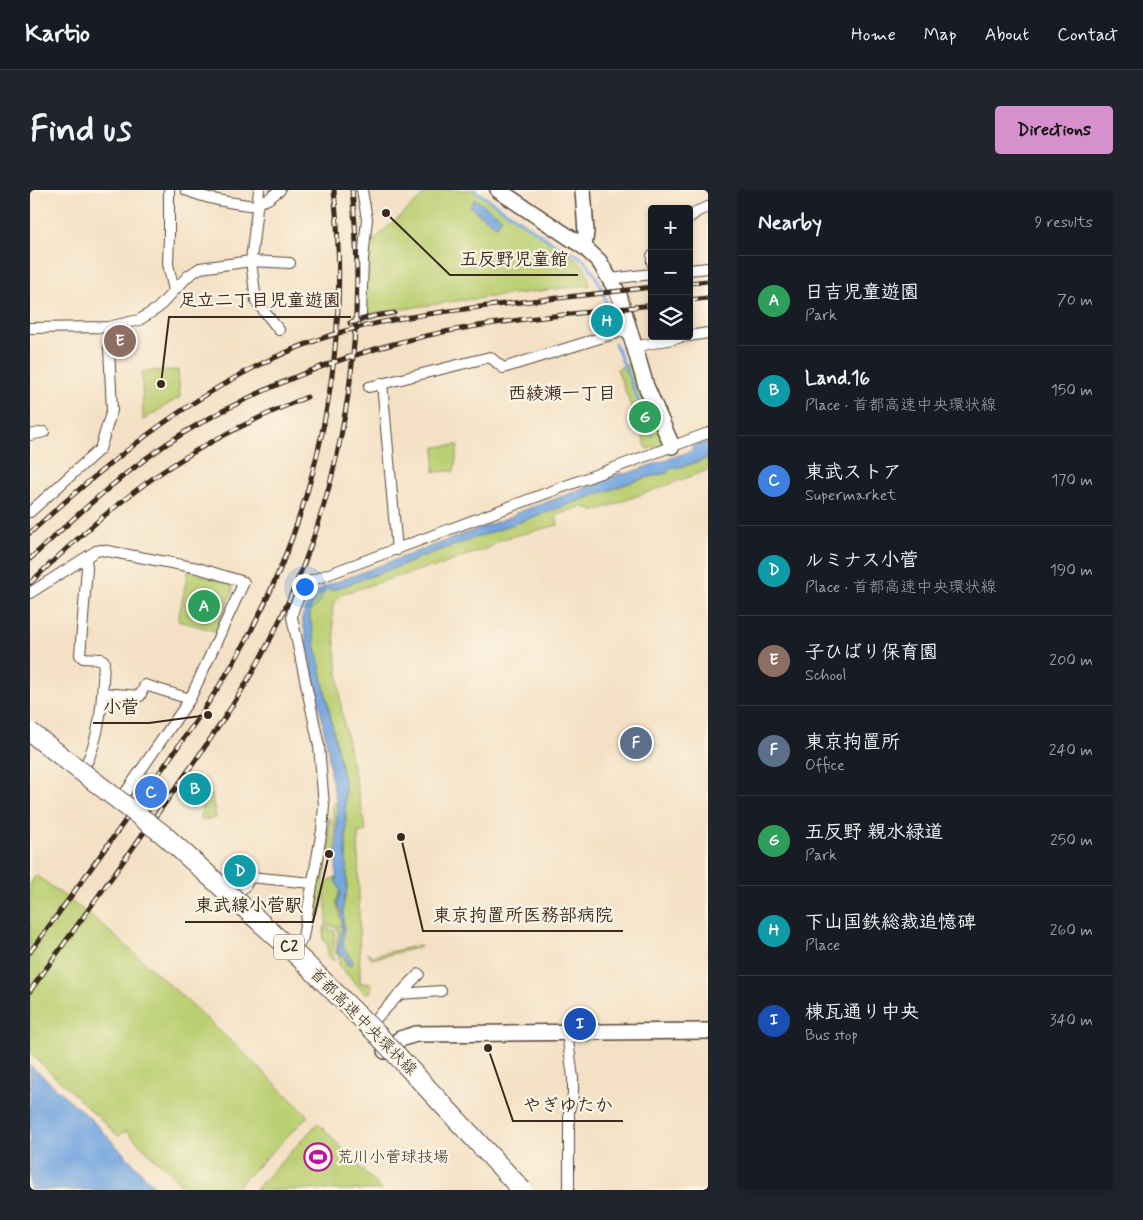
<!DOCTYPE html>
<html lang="en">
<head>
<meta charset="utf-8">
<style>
	:root { --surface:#171b24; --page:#20242c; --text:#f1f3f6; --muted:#9ea1a6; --line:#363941; --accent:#d690ce }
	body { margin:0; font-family:Mynerve,"Klee One",sans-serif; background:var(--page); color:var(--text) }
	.controls { position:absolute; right:15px; top:15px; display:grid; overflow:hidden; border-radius:5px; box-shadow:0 2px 8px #0003 }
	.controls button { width:45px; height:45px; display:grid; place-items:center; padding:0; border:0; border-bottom:1px solid var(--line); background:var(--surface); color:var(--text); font:25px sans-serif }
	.you { position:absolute; left:274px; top:396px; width:18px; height:18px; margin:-12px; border:4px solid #fff; border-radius:50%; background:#1a73e8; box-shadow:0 0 0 8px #1a73e833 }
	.badge { display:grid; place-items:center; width:32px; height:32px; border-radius:50%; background:var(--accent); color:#fff; font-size:16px; font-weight:700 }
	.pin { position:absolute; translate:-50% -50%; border:2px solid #fff; box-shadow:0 1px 5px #0006 }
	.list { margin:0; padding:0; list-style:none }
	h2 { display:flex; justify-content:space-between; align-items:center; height:65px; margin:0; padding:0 20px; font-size:21px }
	h2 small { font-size:16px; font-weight:400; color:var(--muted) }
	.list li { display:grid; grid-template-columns:32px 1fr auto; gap:15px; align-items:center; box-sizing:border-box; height:90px; padding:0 20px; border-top:1px solid var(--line) }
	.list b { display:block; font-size:19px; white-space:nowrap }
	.list p { margin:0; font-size:16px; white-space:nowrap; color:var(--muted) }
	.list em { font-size:16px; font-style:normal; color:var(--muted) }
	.icon { flex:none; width:28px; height:28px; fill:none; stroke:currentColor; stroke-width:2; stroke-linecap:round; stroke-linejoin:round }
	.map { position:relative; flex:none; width:678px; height:1000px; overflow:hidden; border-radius:5px }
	header { display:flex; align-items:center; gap:30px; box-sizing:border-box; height:70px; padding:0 25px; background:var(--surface); border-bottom:1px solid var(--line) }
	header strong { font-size:24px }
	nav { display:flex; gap:28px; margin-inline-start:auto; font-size:18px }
	.intro { display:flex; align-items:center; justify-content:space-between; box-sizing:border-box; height:120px; padding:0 30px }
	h1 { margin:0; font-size:35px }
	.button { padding:12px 22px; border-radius:5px; background:var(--accent); color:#111; font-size:18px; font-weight:700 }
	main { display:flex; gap:30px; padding:0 30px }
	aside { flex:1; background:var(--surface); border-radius:5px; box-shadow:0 2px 8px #0003 }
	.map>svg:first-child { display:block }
	.green { fill:#bbcf72; stroke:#7b7c48 }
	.water { fill:#73a5df; stroke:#57687e }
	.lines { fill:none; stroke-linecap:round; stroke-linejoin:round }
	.stream { stroke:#73a5df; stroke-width:3 }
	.street-casing { stroke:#574537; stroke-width:12 }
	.secondary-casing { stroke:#574537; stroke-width:18 }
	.street { stroke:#fff; stroke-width:10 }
	.secondary { stroke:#fff; stroke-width:15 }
	.rail-casing { stroke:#3b2a1e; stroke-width:5 }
	.rail { stroke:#fcf5e5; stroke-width:3; stroke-dasharray:9; stroke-linecap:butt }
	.highway-bridge-casing { stroke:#574537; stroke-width:21; stroke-linecap:butt }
	.highway-bridge { stroke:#fff; stroke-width:19 }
	.labels { text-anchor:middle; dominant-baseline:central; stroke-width:4.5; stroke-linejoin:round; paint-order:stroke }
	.shield { fill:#fcf5e5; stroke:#75675a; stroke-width:1 }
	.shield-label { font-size:15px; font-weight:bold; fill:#3b2a1e }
	.street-label { font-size:16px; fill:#3b2a1e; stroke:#fcf5e5 }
	.poi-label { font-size:16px; fill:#3b2a1e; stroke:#fcf5e5; text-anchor:start }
	.neighbourhood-label { font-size:18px; font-weight:bold; fill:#3b2a1e; stroke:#fcf5e5 }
	.leader { fill:none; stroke:#3b2a1e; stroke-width:2 }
	.callout-dot { fill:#3b2a1e; stroke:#fcf5e5; stroke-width:2 }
	.callout-label { font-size:18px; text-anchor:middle; font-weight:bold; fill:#3b2a1e; stroke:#fcf5e5; stroke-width:4.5; stroke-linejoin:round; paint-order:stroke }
</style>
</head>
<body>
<header>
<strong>Kartio</strong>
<nav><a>Home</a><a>Map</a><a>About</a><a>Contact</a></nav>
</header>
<div class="intro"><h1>Find us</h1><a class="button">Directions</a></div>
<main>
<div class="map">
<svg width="678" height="1000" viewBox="0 0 678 1000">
	<rect width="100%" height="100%" fill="#fcf5e5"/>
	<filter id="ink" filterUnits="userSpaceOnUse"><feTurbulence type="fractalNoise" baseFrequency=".02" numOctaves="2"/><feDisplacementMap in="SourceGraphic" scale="10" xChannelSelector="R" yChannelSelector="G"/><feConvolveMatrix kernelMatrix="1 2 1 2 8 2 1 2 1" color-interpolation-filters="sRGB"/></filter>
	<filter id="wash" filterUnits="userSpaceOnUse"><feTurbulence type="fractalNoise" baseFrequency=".0096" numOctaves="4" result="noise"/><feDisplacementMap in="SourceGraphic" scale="20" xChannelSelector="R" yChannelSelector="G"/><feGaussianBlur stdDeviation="1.12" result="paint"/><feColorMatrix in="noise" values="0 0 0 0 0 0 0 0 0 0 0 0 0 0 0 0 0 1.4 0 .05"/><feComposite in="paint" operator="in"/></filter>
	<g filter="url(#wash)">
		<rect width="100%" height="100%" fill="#f4e1c5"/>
		<!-- green -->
		<path class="green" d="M 396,0 L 444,0 L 534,62 C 552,71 556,75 560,95 L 426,111 L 332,125 L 337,56 L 397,2 Z
			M 604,172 L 636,254 L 617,259 L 587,179 Z
			M 148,180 L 150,207 L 113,230 L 112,181 Z
			M 428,255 L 424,281 L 404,282 L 405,257 Z
			M 678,268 L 678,280 L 563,322 L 562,319 L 556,318 L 551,315 L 550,317 L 526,325 L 528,335 L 472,349 L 457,359 L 437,365 L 404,378 L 403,376 L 311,404 L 304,412 L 302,423 L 312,524 L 336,641 L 328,643 L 330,793 L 341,794 L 341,802 L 335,803 L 309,776 L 309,765 L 306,764 L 308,737 L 303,737 L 296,733 C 299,718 289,699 302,688 L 306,688 L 306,693 C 314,700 306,705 307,713 C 307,717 311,725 313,730 L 310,735 L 312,736 L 309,764 L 315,767 L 316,774 L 323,772 L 317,761 L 313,759 C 314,739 310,718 317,700 L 315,596 L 280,429 C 279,410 285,408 299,399 L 302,400 L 384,371 L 385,369 C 442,350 499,328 557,308 C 583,299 609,288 636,283 L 639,279 L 658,275 Z
			M 158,381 L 201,394 L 203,401 L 185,441 L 148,431 Z
			M 182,604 L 186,628 L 171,630 L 173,606 Z
			M 306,612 L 307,615 L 306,670 L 302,669 C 297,659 304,645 304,633 C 304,628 303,623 302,617 Z
			M 299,627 L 301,629 C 300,652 296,675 293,698 C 292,707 293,717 291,726 L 282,726 Z
			M 6,685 L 69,732 L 130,786 L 216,865 L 278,926 L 204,1000 L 158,1000 L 96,941 L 88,946 L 0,863 L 0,694 Z
			M 295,735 L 299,737 L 300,740 L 305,741 L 303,762 L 305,770 L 302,770 L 297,764 L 298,756 L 293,749 Z
			M 390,755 L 391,757 L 341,769 L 337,762 L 342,766 Z
			M 288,933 L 352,1000 L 225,1000 Z"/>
		<!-- water -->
		<path class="water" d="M 445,9 L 472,28 L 466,36 L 440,17 Z
			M 678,252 L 678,268 L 658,275 L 639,279 L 637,283 C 609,288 583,299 557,308 C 499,328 442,350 385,369 L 384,371 L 302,400 L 299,399 C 285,408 279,410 280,429 L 315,596 L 317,700 L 314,708 L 313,720 L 314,737 L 313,758 L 323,772 L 323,774 L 318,775 L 315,767 L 307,764 L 312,736 L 310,736 L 312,730 L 310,727 L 311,721 L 307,714 L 310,703 L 309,696 L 306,693 L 307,615 L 300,582 L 298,561 L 272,428 L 280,406 L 298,395 L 469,331 L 485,325 L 486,323 L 570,293 L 590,283 L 596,284 L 661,261 L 663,256 Z
			M 0,875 L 63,931 L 128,1000 L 0,1000 Z"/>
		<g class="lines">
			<!-- stream -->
			<path class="stream" d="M 444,0 L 535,61 C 563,63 581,115 580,139
				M 585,153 L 622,245"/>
		</g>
	</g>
	<g filter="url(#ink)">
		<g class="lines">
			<!-- street casing -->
			<g class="street-casing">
				<path id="street" d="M 139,0 L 139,46 L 138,74 L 144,101
					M 156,0 C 179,10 202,13 227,16
					M 229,0 L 221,71 L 226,111 L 249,140
					M 227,13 L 238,9 L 250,0
					M 659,28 L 668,21 L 678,17
					M 622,66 L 622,73
					M 659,80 L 678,78
					M 580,89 L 622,84
					M 331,125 L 333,70 L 337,29 L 332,0
					M 0,138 L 78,137 L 109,130 L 128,118 L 158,86 L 170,78 L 221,71 L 260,73
					M 659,146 L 678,143
					M 604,157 L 657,146
					M 352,193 L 367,360
					M 339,197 L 460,167 L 473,178 L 599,139
					M 0,245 L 14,242
					M 0,322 L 70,259 L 82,220 L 78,137
					M 0,403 L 66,361 L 72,360 L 168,378 L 214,392 L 160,509
					M 72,503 L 110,506 L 115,495 L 160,509 L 93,606
					M 55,576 C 72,543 72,507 74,471 L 71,469 L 53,468 L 50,465 L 57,378 L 56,368
					M 209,702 L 216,695 L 220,687 L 282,693
					M 268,756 L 273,747 L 292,640 L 294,616 L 289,556 L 262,427 C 263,413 274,399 283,390 L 678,243
					M 370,804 L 411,801
					M 336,839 L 389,784
					M 537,843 L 543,888 L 543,905 L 539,921 L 539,1000"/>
			</g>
			<!-- secondary casing -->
			<g class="secondary-casing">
				<path id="secondary" d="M 468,0 L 554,57 L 569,71 L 589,105 L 616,196 L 642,256
					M 553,0 L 556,42 L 554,57
					M 355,861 L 370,849 L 386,844 L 678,841"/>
			</g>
			<!-- street -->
			<use href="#street" class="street"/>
			<!-- secondary -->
			<use href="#secondary" class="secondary"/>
			<!-- rail casing -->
			<g class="rail-casing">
				<path id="rail" d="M 659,93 L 678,91
					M 659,110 L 678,108
					M 320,133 L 344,126 L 364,123
					M 0,343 C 90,261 196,175 315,141 C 370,126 426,120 483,113 C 529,108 575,103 622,97
					M 0,369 C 48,324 98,277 155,242 C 223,202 298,170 375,151 C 455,130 540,125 622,115
					M 0,393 C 44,351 90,309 141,276 C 184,248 230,226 277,207
					M 0,762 C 38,711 75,659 112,607 C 144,562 177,518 205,470 C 287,328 322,163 304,0
					M 0,801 C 42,743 84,685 125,627 C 161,577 197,528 227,474 C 307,331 340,163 322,0"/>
			</g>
			<!-- rail -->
			<use href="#rail" class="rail"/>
			<!-- highway-bridge casing -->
			<g class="highway-bridge-casing">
				<path id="highway-bridge" d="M 0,542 L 134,645 L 272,770 L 347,844 L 492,1000"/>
			</g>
			<!-- highway-bridge -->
			<use href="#highway-bridge" class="highway-bridge"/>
		</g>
	</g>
	<!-- icons -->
	<defs>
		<g id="stadium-ring" transform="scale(1.4375)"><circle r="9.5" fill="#fcf5e5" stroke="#b5179e" stroke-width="1.5"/><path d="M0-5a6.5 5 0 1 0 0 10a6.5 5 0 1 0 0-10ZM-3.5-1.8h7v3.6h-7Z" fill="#b5179e"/></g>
	</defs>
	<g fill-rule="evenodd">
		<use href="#stadium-ring" x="288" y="967"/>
	</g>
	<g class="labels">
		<!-- shield labels -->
		<rect class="shield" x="244" y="744.5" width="30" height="25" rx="4"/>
		<g class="shield-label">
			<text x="259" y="757">C2</text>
		</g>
		<!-- street labels -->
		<g class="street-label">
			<text transform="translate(333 832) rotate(45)">首都高速中央環状線</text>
		</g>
		<!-- poi labels -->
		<g class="poi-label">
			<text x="307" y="967">荒川小菅球技場</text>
		</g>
		<!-- neighbourhood labels -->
		<g class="neighbourhood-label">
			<text x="532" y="204">西綾瀬一丁目</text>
		</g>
	</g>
	<!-- callouts -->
	<path class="leader" d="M356 23L420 85H548M131 194L139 127H321M178 525L119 533H63M299 664L283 732H155M371 647L393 741H593M458 858L483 931H593"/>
	<g class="callout-dot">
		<circle cx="356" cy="23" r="5"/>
		<circle cx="131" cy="194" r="5"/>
		<circle cx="178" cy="525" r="5"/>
		<circle cx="299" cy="664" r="5"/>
		<circle cx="371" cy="647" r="5"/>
		<circle cx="458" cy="858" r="5"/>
	</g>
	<g class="callout-label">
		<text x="484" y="75">五反野児童館</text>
		<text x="230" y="116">足立二丁目児童遊園</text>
		<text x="91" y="523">小菅</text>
		<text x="219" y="721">東武線小菅駅</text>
		<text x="493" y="731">東京拘置所医務部病院</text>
		<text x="538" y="921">やぎゆたか</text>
	</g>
</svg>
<div class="controls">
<button>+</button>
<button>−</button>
<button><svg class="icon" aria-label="layers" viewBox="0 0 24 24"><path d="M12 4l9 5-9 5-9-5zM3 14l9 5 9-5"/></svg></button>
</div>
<div class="you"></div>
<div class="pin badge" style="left:174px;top:416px;background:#2e9e5b">A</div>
<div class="pin badge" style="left:165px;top:599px;background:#0f9aa8">B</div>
<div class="pin badge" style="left:121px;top:602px;background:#3f7fe0">C</div>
<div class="pin badge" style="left:210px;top:681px;background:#0f9aa8">D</div>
<div class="pin badge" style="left:90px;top:151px;background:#8d6e63">E</div>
<div class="pin badge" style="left:606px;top:553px;background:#5c6f8a">F</div>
<div class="pin badge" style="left:615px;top:227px;background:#2e9e5b">G</div>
<div class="pin badge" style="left:577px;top:131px;background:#0f9aa8">H</div>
<div class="pin badge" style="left:550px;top:834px;background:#1a4fb4">I</div>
</div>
<aside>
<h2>Nearby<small>9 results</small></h2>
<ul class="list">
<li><span class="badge" style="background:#2e9e5b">A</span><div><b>日吉児童遊園</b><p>Park</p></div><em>70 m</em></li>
<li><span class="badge" style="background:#0f9aa8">B</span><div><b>Land.16</b><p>Place · 首都高速中央環状線</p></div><em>150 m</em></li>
<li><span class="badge" style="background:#3f7fe0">C</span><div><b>東武ストア</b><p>Supermarket</p></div><em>170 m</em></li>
<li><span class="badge" style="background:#0f9aa8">D</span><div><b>ルミナス小菅</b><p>Place · 首都高速中央環状線</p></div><em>190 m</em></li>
<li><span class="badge" style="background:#8d6e63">E</span><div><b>子ひばり保育園</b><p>School</p></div><em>200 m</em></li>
<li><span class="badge" style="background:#5c6f8a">F</span><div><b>東京拘置所</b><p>Office</p></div><em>240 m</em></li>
<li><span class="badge" style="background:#2e9e5b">G</span><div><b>五反野 親水緑道</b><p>Park</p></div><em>250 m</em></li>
<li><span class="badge" style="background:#0f9aa8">H</span><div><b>下山国鉄総裁追憶碑</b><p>Place</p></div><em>260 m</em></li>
<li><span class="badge" style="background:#1a4fb4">I</span><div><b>棟瓦通り中央</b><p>Bus stop</p></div><em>340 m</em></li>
</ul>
</aside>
</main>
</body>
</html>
